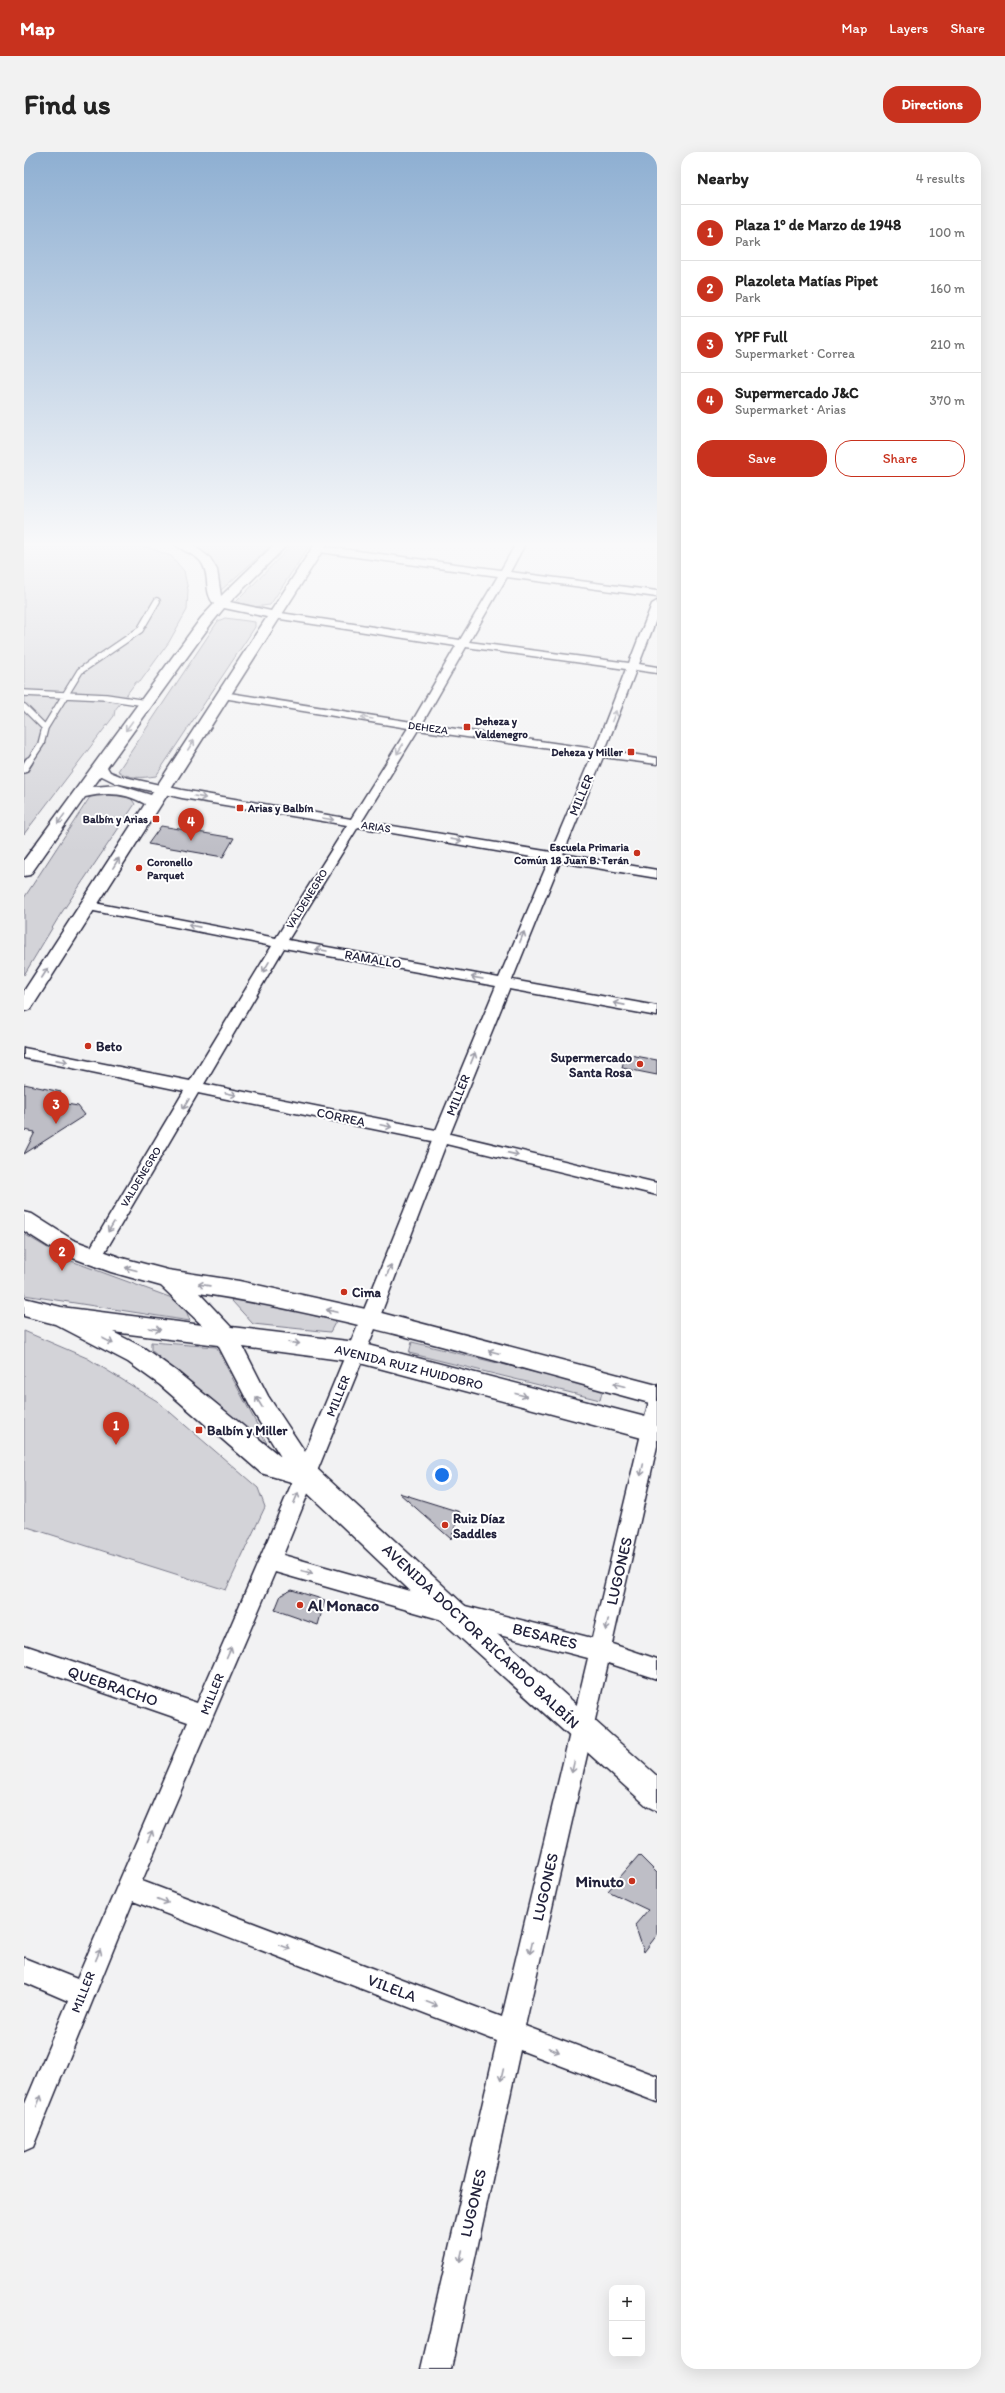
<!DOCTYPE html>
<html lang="en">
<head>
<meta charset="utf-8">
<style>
	:root { --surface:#fff; --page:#f2f2f2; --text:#222; --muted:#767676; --line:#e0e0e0; --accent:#c8321e }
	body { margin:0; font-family:Itim,sans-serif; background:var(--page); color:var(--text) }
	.controls { position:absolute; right:12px; bottom:12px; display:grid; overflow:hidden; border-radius:8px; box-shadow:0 4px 16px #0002 }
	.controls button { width:36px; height:36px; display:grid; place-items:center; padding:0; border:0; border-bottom:1px solid var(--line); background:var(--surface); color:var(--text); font:20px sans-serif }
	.you { position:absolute; left:418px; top:1323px; width:14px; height:14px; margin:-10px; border:3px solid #fff; border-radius:50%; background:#1a73e8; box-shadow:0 0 0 6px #1a73e833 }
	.badge { display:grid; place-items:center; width:26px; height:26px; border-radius:50%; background:var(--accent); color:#fff; font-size:13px; font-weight:700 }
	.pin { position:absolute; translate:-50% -33px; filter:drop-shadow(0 1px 2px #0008) }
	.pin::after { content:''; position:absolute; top:21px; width:14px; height:12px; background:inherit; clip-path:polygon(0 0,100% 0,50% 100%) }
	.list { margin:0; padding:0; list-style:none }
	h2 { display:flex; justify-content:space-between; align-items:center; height:52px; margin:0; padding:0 16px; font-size:17px }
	h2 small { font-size:13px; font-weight:400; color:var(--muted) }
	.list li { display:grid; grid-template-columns:26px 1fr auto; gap:12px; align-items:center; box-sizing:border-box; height:56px; padding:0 16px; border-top:1px solid var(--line) }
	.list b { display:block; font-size:15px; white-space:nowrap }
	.list p { margin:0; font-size:13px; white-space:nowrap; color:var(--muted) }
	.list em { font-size:13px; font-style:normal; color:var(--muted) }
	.actions { display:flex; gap:8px; padding:12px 16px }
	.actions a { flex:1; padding:9px 0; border:1px solid var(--accent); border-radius:16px; text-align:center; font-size:14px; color:var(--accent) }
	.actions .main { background:var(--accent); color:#fff }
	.map { position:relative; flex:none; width:633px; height:2217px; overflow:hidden; border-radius:16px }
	header { display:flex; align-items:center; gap:24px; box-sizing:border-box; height:56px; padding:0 20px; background:var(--accent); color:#fff }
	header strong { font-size:19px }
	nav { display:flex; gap:22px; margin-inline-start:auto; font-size:14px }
	.intro { display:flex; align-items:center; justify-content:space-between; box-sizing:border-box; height:96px; padding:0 24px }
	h1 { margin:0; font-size:28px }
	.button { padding:10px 18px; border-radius:16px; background:var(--accent); color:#fff; font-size:14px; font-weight:700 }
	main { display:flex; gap:24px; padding:0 24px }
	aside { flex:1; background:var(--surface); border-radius:16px; box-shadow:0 4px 16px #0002 }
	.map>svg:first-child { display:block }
	.green { fill:#d3d3d8; stroke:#7a7a8a }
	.building { fill:#bebec6; stroke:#22223b }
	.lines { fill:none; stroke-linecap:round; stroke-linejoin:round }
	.lane-far1-casing { stroke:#22223b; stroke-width:8 }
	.lane-casing { stroke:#22223b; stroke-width:10 }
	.street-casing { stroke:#22223b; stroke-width:3 }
	.secondary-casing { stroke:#22223b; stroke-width:3 }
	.lane-far1 { stroke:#fff; stroke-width:5.5 }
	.lane { stroke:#fff; stroke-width:7 }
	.street { fill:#fff; fill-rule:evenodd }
	.secondary { fill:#fff; fill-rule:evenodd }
	.oneway { stroke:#9c9ca7 }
	.poi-dot { fill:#c8321e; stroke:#fff; stroke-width:1.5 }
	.labels { text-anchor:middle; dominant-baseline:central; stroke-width:4; stroke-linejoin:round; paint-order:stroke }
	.far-poi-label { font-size:11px; font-weight:bold; fill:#22223b; stroke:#fff; text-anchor:start }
	.far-street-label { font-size:11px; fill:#22223b; stroke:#fff }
	.street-label { font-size:13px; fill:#22223b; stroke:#fff }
	.poi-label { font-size:13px; font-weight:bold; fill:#22223b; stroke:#fff; text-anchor:start }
	.near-street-label { font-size:16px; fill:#22223b; stroke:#fff }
	.near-poi-label { font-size:16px; font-weight:bold; fill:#22223b; stroke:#fff; text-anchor:start }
</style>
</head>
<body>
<header>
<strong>Map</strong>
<nav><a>Map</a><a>Layers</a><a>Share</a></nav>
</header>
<div class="intro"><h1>Find us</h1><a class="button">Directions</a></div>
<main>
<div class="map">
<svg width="633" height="2217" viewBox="0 0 633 2217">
	<rect width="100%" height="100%" fill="#f2f2f3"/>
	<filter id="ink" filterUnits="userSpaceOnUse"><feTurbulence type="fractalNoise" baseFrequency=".025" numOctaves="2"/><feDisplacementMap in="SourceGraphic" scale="8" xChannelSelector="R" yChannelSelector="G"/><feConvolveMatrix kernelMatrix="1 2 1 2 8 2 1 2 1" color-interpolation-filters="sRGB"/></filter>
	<g filter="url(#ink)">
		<!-- green -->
		<path class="green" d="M 90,390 L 126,396 L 147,404 L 160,419 L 164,438 L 163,458 L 145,490 L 116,530 L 112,530 L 91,558 L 90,564 L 0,682 L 0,391 Z
			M 162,390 L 251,390 L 195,440 C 190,411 189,405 162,390 Z
			M 271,390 L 288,390 L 246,453 L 230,455 L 212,450 Z
			M 201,466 L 231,470 L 231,475 L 132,624 C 118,626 106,627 94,619 L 194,469 Z
			M 79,640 L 106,645 L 111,652 L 36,763 L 0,823 L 0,746 L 66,645 Z
			M 0,1082 L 42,1107 L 148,1146 L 162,1158 L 166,1169 L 0,1143 Z
			M 212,1144 L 312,1169 L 306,1180 L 229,1172 L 208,1149 Z
			M 0,1179 L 63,1206 L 133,1249 L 234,1336 L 241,1355 L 202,1438 L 0,1374 Z
			M 127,1190 L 192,1195 L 249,1303 L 127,1198 Z
			M 388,1190 L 579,1237 L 576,1248 L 385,1201 Z"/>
		<!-- building -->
		<path class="building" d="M 137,674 L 210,686 L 199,705 L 124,692 Z
			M 601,902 L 633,908 L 633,923 L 598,916 Z
			M 0,932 L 37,940 L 31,950 L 54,954 L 61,963 L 0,1002 L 11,980 L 0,978 Z
			M 375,1341 L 436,1360 L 427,1387 Z
			M 268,1438 L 301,1448 L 294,1473 L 251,1458 L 257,1443 Z
			M 615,1703 L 633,1721 L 633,1783 L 620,1800 L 611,1773 L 624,1758 L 584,1739 Z"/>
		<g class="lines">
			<!-- lane-far1 casing -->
			<g class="lane-far1-casing">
				<path id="lane-far1" d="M 0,541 L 82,545 L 122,551
					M 0,555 L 21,576
					M 5,610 L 17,592 L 21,576 L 56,519 L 116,478 L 133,449"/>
			</g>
			<!-- lane casing -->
			<g class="lane-casing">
				<path id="lane" d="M 0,617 L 5,609"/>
			</g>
			<!-- street casing -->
			<g class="street-casing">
				<path id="street" d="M 493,390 L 502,390 L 486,420 L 633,439 L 633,445 L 483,425 L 445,490 L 605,511 L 628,452 L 633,449 L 633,465 L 615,512 L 633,515 L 633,521 L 612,518 L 581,598 L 633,606 L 633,612 L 579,605 L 539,702 L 633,718 L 633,726 L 536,710 L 488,828 L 633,854 L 633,864 L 485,837 L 426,982 L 633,1031 L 633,1043 L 422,992 L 355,1167 L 259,1403 L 429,1451 L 568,1486 L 624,1253 L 626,1247 L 633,1245 L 633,1294 L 588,1492 L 633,1507 L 633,1527 L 584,1511 L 501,1874 L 633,1924 L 633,1950 L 496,1898 L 427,2217 L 397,2217 L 473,1889 L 109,1749 L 9,1995 L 0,1999 L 0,1954 L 44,1849 L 0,1830 L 0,1806 L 53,1827 L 164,1570 L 0,1513 L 0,1493 L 173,1551 C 255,1365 333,1178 408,989 L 174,941 L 75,1110 L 69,1112 L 63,1110 L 61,1105 L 160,939 L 0,906 L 0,896 L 166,929 L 248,794 L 65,758 L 58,754 L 65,750 L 252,786 L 323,673 L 158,646 L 92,631 L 78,624 L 71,614 L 73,612 L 81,612 L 86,620 L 96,624 L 158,638 L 327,667 L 384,576 L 199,546 L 194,543 L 199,540 L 388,570 L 432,494 L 250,466 L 245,463 L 250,460 L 436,488 L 474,424 L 295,400 L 290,397 L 295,394 L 477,418 ZM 442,495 L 602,517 L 571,597 L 398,572 ZM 394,578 L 568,603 L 527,700 L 338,669 ZM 334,675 L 525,708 L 475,826 L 264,788 ZM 260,796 L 472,834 L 412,978 L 180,932 ZM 251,1420 L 429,1471 L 564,1506 L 478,1865 L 118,1729 Z"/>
			</g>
			<!-- secondary casing -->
			<g class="secondary-casing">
				<path id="secondary" d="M 149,390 L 165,390 L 186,406 L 193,418 L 197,444 L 253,390 L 266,390 L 206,450 L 247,459 L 292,390 L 304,390 L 7,857 L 0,859 L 0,839 L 121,652 C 102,641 83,640 61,645 L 6,723 L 0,724 L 0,708 L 177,466 L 190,452 C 180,440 186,427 179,413 C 173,401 157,400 149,390 ZM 200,456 L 243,465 L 127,643 L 94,633 L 69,635 L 187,472 Z
					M 0,1060 L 8,1062 L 49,1088 L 98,1106 L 144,1118 L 215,1129 L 346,1158 L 633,1233 L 633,1253 C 482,1213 330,1165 175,1141 L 207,1175 L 332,1190 L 633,1268 L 633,1290 L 332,1210 L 219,1195 L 244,1244 L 291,1315 L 439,1452 L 633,1624 L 633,1659 L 623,1654 L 419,1470 L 274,1332 L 237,1321 L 136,1233 L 104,1210 L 31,1172 L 0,1164 L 0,1146 L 37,1155 L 178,1173 L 137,1134 L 87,1120 L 33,1100 L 0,1079 ZM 89,1180 L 194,1193 L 228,1258 L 257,1305 L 152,1219 L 120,1196 Z"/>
			</g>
			<!-- lane-far1 -->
			<use href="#lane-far1" class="lane-far1"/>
			<!-- lane -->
			<use href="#lane" class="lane"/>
			<!-- street -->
			<use href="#street" class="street"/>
			<!-- secondary -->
			<use href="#secondary" class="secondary"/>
		</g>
		<!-- one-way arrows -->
		<defs><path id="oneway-shaft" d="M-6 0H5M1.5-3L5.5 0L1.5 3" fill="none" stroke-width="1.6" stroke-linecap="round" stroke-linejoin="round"/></defs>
		<g class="oneway">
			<use href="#oneway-shaft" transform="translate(590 564) rotate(-68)"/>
			<use href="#oneway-shaft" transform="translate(343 566) rotate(-171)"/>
			<use href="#oneway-shaft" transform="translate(105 574) rotate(126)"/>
			<use href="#oneway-shaft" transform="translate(167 593) rotate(-57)"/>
			<use href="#oneway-shaft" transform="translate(376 597) rotate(122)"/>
			<use href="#oneway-shaft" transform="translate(176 645) rotate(10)"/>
			<use href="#oneway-shaft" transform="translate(37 667) rotate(126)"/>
			<use href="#oneway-shaft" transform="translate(304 667) rotate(9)"/>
			<use href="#oneway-shaft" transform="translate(432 688) rotate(9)"/>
			<use href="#oneway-shaft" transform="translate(92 711) rotate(-58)"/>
			<use href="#oneway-shaft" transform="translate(170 774) rotate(-169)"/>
			<use href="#oneway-shaft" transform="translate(498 785) rotate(-68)"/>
			<use href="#oneway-shaft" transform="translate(297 798) rotate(-170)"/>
			<use href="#oneway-shaft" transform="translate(242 815) rotate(120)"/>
			<use href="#oneway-shaft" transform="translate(21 821) rotate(-57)"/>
			<use href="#oneway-shaft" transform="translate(453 826) rotate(-170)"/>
			<use href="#oneway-shaft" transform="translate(595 852) rotate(-169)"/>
			<use href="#oneway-shaft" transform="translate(449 906) rotate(-68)"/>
			<use href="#oneway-shaft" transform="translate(38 909) rotate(11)"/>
			<use href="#oneway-shaft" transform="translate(207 942) rotate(12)"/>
			<use href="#oneway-shaft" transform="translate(162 952) rotate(121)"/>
			<use href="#oneway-shaft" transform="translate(362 974) rotate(12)"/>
			<use href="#oneway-shaft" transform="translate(489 1002) rotate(13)"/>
			<use href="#oneway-shaft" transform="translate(87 1075) rotate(121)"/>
			<use href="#oneway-shaft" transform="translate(107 1117) rotate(-165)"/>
			<use href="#oneway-shaft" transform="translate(365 1118) rotate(-69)"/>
			<use href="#oneway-shaft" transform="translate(180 1133) rotate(-172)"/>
			<use href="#oneway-shaft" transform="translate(308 1159) rotate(-167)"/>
			<use href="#oneway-shaft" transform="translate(131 1177) rotate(8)"/>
			<use href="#oneway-shaft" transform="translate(84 1189) rotate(28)"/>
			<use href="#oneway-shaft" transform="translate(270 1191) rotate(7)"/>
			<use href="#oneway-shaft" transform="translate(470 1200) rotate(-165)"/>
			<use href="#oneway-shaft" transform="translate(595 1233) rotate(-165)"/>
			<use href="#oneway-shaft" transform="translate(497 1243) rotate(15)"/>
			<use href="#oneway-shaft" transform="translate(235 1250) rotate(-121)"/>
			<use href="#oneway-shaft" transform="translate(618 1318) rotate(103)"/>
			<use href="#oneway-shaft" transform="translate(272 1346) rotate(-67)"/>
			<use href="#oneway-shaft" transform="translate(283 1420) rotate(15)"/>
			<use href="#oneway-shaft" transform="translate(583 1473) rotate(103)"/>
			<use href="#oneway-shaft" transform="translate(205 1500) rotate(-66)"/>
			<use href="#oneway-shaft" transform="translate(549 1615) rotate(103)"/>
			<use href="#oneway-shaft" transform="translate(126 1684) rotate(-66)"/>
			<use href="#oneway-shaft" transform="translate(139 1749) rotate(21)"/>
			<use href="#oneway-shaft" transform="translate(261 1795) rotate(21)"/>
			<use href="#oneway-shaft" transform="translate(507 1796) rotate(103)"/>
			<use href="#oneway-shaft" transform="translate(74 1803) rotate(-67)"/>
			<use href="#oneway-shaft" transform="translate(408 1852) rotate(21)"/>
			<use href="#oneway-shaft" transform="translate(530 1898) rotate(21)"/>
			<use href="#oneway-shaft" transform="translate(478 1923) rotate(103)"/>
			<use href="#oneway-shaft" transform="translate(15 1949) rotate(-68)"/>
			<use href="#oneway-shaft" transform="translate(437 2104) rotate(103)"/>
		</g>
	</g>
	<!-- sky -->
	<linearGradient id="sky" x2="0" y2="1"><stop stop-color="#8eafd2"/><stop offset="0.56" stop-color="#f9f9fa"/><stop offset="1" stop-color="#f9f9fa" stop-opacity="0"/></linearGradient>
	<rect width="633" height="701" fill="url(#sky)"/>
	<!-- markers -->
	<g class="poi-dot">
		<rect x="439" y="571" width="8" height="8" rx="2"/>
		<rect x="603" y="596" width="8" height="8" rx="2"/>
		<rect x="212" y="652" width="8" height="8" rx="2"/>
		<rect x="128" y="663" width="8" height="8" rx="2"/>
		<circle cx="613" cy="701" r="4"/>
		<circle cx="115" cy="716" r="4"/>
		<circle cx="64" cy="894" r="4"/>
		<circle cx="616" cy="912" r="4"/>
		<circle cx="320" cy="1140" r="4"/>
		<rect x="171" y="1274" width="8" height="8" rx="2"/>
		<circle cx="421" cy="1373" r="4"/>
		<circle cx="276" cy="1453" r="4"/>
		<circle cx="608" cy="1729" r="4"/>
	</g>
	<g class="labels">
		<!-- far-poi labels -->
		<g class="far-poi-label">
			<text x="451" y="569">Deheza y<tspan x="451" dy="13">Valdenegro</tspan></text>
			<text x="599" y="600" text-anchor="end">Deheza y Miller</text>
			<text x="224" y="656">Arias y Balbín</text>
			<text x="124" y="667" text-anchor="end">Balbín y Arias</text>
			<text x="605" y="695" text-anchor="end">Escuela Primaria<tspan x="605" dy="13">Común 18 Juan B. Terán</tspan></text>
			<text x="123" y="710">Coronello<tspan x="123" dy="13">Parquet</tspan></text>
		</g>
		<!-- far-street labels -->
		<g class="far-street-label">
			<text transform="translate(404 576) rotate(8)">DEHEZA</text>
			<text transform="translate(352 675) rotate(9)">ARIAS</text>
			<text transform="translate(283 747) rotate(-58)">VALDENEGRO</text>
			<text transform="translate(117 1025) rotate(-59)">VALDENEGRO</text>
		</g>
		<!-- street labels -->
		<g class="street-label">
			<text transform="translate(557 643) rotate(-67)">MILLER</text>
			<text transform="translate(349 807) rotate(10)">RAMALLO</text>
			<text transform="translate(434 943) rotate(-68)">MILLER</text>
			<text transform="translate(317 965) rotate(12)">CORREA</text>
			<text transform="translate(385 1215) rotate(14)">AVENIDA RUIZ HUIDOBRO</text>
			<text transform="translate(314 1244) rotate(-68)">MILLER</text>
			<text transform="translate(188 1542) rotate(-68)">MILLER</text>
			<text transform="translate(59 1840) rotate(-68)">MILLER</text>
		</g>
		<!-- poi labels -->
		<g class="poi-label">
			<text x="72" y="894">Beto</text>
			<text x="608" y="905" text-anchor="end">Supermercado<tspan x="608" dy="15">Santa Rosa</tspan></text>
			<text x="328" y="1140">Cima</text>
			<text x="183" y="1278">Balbín y Miller</text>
			<text x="429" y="1366">Ruiz Díaz<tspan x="429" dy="15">Saddles</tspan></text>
		</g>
		<!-- near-street labels -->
		<g class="near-street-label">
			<text transform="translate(595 1419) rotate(-77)">LUGONES</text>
			<text transform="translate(457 1484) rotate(43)">AVENIDA DOCTOR RICARDO BALBÍN</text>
			<text transform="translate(521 1484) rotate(14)">BESARES</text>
			<text transform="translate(89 1534) rotate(19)">QUEBRACHO</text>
			<text transform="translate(521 1735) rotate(-77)">LUGONES</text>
			<text transform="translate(368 1836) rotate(21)">VILELA</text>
			<text transform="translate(449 2051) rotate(-77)">LUGONES</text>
		</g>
		<!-- near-poi labels -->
		<g class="near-poi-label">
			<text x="284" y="1453">Al Monaco</text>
			<text x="600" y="1729" text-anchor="end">Minuto</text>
		</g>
	</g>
</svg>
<div class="controls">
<button>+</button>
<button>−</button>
</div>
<div class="you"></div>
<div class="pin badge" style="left:92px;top:1293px">1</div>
<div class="pin badge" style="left:38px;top:1119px">2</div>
<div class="pin badge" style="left:32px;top:972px">3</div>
<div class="pin badge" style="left:167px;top:689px">4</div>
</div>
<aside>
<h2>Nearby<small>4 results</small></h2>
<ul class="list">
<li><span class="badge">1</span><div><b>Plaza 1º de Marzo de 1948</b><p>Park</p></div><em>100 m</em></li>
<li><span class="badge">2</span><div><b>Plazoleta Matías Pipet</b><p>Park</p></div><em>160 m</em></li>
<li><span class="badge">3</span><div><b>YPF Full</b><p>Supermarket · Correa</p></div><em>210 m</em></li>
<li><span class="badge">4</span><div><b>Supermercado J&amp;C</b><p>Supermarket · Arias</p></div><em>370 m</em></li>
</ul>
<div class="actions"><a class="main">Save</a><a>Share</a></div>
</aside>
</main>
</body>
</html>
